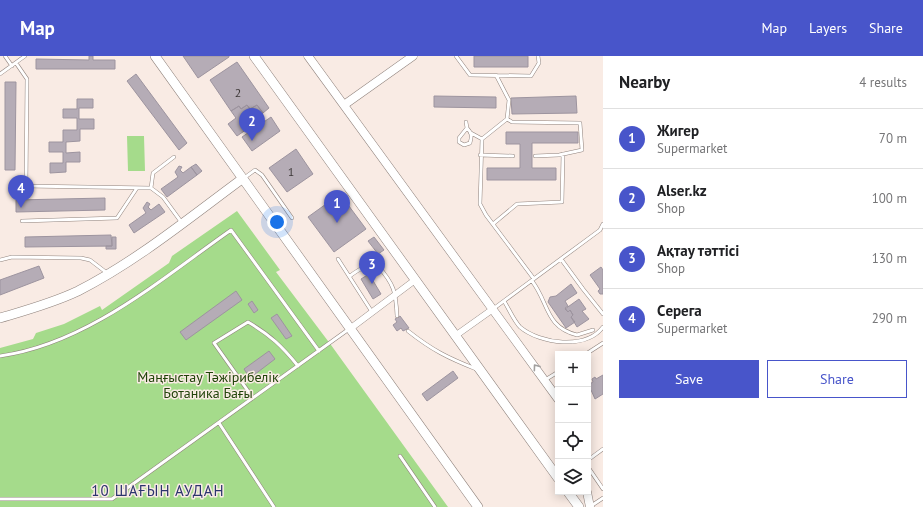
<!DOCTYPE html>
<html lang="en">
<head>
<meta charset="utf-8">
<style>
	:root { --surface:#fff; --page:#f6f6f6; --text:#202124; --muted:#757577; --line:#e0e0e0; --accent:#4855ca }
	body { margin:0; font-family:"PT Sans",sans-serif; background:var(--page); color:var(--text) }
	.controls { position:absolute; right:12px; bottom:12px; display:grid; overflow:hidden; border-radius:0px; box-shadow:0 2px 10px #0003 }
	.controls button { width:36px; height:36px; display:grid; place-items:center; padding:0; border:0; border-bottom:1px solid var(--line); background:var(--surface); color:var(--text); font:20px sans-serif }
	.you { position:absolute; left:277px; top:166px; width:14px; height:14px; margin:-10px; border:3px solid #fff; border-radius:50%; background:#1a73e8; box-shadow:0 0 0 6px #1a73e833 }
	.badge { display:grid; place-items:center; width:26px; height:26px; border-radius:50%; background:var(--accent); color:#fff; font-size:13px; font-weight:700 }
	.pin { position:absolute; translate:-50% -33px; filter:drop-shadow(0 1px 2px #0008) }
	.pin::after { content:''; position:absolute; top:21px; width:14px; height:12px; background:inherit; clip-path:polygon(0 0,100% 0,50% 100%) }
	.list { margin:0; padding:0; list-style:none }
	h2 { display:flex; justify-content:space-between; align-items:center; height:52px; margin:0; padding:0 16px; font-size:17px }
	h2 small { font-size:13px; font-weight:400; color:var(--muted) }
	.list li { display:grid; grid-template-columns:26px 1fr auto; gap:12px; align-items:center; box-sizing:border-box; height:60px; padding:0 16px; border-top:1px solid var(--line) }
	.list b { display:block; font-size:15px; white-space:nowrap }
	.list p { margin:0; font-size:13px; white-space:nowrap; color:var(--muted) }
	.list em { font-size:13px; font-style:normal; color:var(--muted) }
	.actions { display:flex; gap:8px; padding:12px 16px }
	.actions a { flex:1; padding:9px 0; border:1px solid var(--accent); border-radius:0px; text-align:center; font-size:14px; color:var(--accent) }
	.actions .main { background:var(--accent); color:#fff }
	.icon { flex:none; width:22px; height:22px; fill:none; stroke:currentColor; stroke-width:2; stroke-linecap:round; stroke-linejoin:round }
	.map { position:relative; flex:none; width:603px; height:451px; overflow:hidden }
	header { display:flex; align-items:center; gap:24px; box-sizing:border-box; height:56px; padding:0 20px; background:var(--accent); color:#fff }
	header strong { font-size:19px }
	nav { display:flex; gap:22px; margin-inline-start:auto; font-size:14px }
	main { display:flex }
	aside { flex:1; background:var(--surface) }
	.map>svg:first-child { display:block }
	.green { fill:#a5db8b }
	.building { fill:#b5acb6; stroke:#9d949f }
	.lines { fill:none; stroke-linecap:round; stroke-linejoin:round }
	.service-casing { stroke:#90837d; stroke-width:4 }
	.minor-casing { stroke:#90837d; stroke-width:7 }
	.tertiary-casing { stroke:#90837d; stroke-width:9 }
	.secondary-casing { stroke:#90837d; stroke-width:10 }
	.service { stroke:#fff; stroke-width:3 }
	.minor { stroke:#fff; stroke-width:6 }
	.tertiary { stroke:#fff; stroke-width:8 }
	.secondary { stroke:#fff; stroke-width:9 }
	.oneway { stroke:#a19f9e }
	.labels { text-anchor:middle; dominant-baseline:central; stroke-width:3; stroke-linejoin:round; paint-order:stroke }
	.number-label { font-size:12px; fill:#3c3737 }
	.park-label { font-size:14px; fill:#204309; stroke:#f9ebe4 }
	.neighbourhood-label { font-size:15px; letter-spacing:1px; fill:#2b346d; stroke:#f9ebe4 }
</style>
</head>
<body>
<header>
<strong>Map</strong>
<nav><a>Map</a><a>Layers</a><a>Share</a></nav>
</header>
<main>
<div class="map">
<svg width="603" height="451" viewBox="0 0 603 451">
	<rect width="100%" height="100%" fill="#f9ebe4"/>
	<!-- green -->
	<path class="green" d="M 127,80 L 144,80 L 145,115 L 128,115 Z
		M 237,155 L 280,214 L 276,216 L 331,289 L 448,451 L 0,451 L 0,292 L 33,283 L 36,277 L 64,268 L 100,250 L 102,254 L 169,207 L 172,200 Z"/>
	<!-- building -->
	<path class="building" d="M 89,0 L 93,0 L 93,4 L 115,4 L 115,13 L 36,13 L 36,3 L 89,4 Z
		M 183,0 L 229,0 L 229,1 L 198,22 Z
		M 474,0 L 528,0 L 528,11 L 474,11 Z
		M 237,6 L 269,52 L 263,57 L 257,49 L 250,53 L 247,49 L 241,53 L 239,50 L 231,55 L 210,24 Z
		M 136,18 L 187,87 L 179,94 L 127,25 Z
		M 5,26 L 16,26 L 15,114 L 5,114 Z
		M 434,40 L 496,41 L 496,52 L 434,51 Z
		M 576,40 L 577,57 L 512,58 L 511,42 Z
		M 77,43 L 93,43 L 93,52 L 79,52 L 79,63 L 94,63 L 94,73 L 80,73 L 80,85 L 66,86 L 66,97 L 80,96 L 80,106 L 66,106 L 66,116 L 50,117 L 50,107 L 63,107 L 63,96 L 49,96 L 49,86 L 63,86 L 63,74 L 77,74 L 77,62 L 63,62 L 63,53 L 77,53 Z
		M 247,49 L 250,53 L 257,49 L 263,57 L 261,59 L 263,62 L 237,80 L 228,68 L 236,62 L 231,55 L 239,50 L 241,53 Z
		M 271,61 L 280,75 L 252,95 L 242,81 Z
		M 506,76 L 578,76 L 578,87 L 532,87 L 532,112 L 556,112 L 556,124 L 487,124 L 487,112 L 520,112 L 520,88 L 506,88 Z
		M 296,93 L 313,118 L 287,136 L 269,112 Z
		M 196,108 L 202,115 L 197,119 L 191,111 Z
		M 179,110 L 182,111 L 180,114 L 183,117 L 191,111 L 197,119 L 167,141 L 161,133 L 178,121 L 175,116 Z
		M 340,138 L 366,173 L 334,196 L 308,161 Z
		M 105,142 L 105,154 L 16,156 L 16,144 Z
		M 147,146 L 150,148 L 148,151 L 151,154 L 159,148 L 165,156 L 134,177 L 129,169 L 146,157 L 143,152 Z
		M 111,179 L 112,190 L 25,191 L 25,181 Z
		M 112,181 L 116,181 L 116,193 L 106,193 L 106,190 L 112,190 Z
		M 374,181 L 384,194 L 378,198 L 368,185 Z
		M 39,210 L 44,222 L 0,239 L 0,224 Z
		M 601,211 L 603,214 L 603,238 L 600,238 L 598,235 L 600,233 L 590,219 Z
		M 369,218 L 381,238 L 373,243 L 361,223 Z
		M 571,228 L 577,237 L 565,245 L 568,250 L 565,252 L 568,256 L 570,254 L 573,259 L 571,261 L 575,266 L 566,272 L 548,246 L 550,241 L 556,240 Z
		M 236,235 L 242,244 L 186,284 L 180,276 Z
		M 579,243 L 586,253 L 582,255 L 589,263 L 577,271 L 571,261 L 573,259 L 570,254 L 568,256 L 565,253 Z
		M 252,245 L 258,254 L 254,257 L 248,248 Z
		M 277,258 L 292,280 L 286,283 L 271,262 Z
		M 400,260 L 409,272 L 403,275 L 401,272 L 397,275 L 393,269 L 397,266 L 395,263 Z
		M 269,295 L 275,303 L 250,322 L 244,313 Z
		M 453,315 L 458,322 L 427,345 L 422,338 Z
		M 603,319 L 603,338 L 595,343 L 591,334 L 589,335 L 588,333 L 588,329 L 593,326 L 592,323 L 595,321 L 596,323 Z"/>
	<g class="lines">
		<!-- service casing -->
		<g class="service-casing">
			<path id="service" d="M 5,0 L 12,10
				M 456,0 L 470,19 L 531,20 L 539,7 L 538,0
				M 16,7 L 27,23 L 26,130 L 151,132
				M 0,18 L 25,0
				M 507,63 L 512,66 L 580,67 L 582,94 L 559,99 L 535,100
				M 466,66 L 467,72 L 459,82 L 459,86 L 464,89 L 470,87 C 472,80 472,77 467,72
				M 471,77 L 482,83 L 507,63 L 509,44 L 496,19
				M 482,83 L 480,148 L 486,159 L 534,223
				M 480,99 L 513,100
				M 174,101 L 153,117 L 151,132 L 163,141 L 182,167
				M 244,122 L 255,114 L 262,119 L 292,162
				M 22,165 L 117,162 L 137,132
				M 493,168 L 517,148 L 562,146 L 563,98
				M 338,203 L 372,256
				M 561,203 L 583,233 L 603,258
				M 0,204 L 12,201 L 81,202 L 90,204 L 107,217
				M 350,220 C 359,213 366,209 378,210 C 394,228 396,236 397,260
				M 532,225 C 549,247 545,271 577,279 L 593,274
				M 504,245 C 509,253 514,265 520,271 C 540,288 586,294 603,271
				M 493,253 L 600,174 L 603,168
				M 408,275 C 432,294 448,302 476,313
				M 586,298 L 603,287
				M 0,300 C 87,288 161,223 231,174 L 319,295
				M 545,324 L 558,316
				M 253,342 L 214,287 L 248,266 C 270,279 282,290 298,310
				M 219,367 L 274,451
				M 400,400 L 435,451
				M 588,404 L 603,393
				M 588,411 L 603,433
				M 0,443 L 112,443 L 349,273
				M 591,450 L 603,442"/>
		</g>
		<!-- minor casing -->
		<g class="minor-casing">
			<path id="minor" d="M 351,272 L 415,224
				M 455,280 L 493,253"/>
		</g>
		<!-- tertiary casing -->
		<g class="tertiary-casing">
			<path id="tertiary" d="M 308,0 L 558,343
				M 344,49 L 413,0
				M 587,436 L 590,451"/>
		</g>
		<!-- secondary casing -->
		<g class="secondary-casing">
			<path id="secondary" d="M 155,0 L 478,451
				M 254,0 L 558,422
				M 0,262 C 27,254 53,247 78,235 C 137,205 189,162 242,123
				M 568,436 L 579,451"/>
		</g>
		<!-- service -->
		<use href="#service" class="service"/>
		<!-- minor -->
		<use href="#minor" class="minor"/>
		<!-- tertiary -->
		<use href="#tertiary" class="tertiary"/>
		<!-- secondary -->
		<use href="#secondary" class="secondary"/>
	</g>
	<!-- one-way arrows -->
	<defs><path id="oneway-chevron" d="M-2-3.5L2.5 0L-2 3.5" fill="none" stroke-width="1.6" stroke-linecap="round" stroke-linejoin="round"/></defs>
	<use class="oneway" href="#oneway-chevron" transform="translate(536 311) rotate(-126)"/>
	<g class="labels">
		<!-- number labels -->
		<g class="number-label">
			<text x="238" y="36">2</text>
			<text x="291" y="115">1</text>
		</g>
		<!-- park labels -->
		<g class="park-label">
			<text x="208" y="321">Маңғыстау Тәжірибелік<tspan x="208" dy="16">Ботаника Бағы</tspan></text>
		</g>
		<!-- neighbourhood labels -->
		<g class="neighbourhood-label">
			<text x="158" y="434">10 ШАҒЫН АУДАН</text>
		</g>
	</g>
</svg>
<div class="controls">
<button>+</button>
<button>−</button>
<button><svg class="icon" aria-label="locate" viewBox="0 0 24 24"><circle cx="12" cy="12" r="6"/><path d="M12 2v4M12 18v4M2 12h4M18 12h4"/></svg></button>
<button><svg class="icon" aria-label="layers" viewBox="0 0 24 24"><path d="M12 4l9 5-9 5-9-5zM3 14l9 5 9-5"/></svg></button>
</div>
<div class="you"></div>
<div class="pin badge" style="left:337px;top:167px">1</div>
<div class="pin badge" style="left:252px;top:85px">2</div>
<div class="pin badge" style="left:372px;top:228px">3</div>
<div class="pin badge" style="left:21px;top:152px">4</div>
</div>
<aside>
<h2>Nearby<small>4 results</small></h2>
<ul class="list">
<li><span class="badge">1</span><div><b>Жигер</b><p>Supermarket</p></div><em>70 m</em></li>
<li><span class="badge">2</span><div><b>Alser.kz</b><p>Shop</p></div><em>100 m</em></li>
<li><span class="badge">3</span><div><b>Ақтау тәттісі</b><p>Shop</p></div><em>130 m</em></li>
<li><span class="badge">4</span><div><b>Cерега</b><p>Supermarket</p></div><em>290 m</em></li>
</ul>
<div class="actions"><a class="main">Save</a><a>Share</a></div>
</aside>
</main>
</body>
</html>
